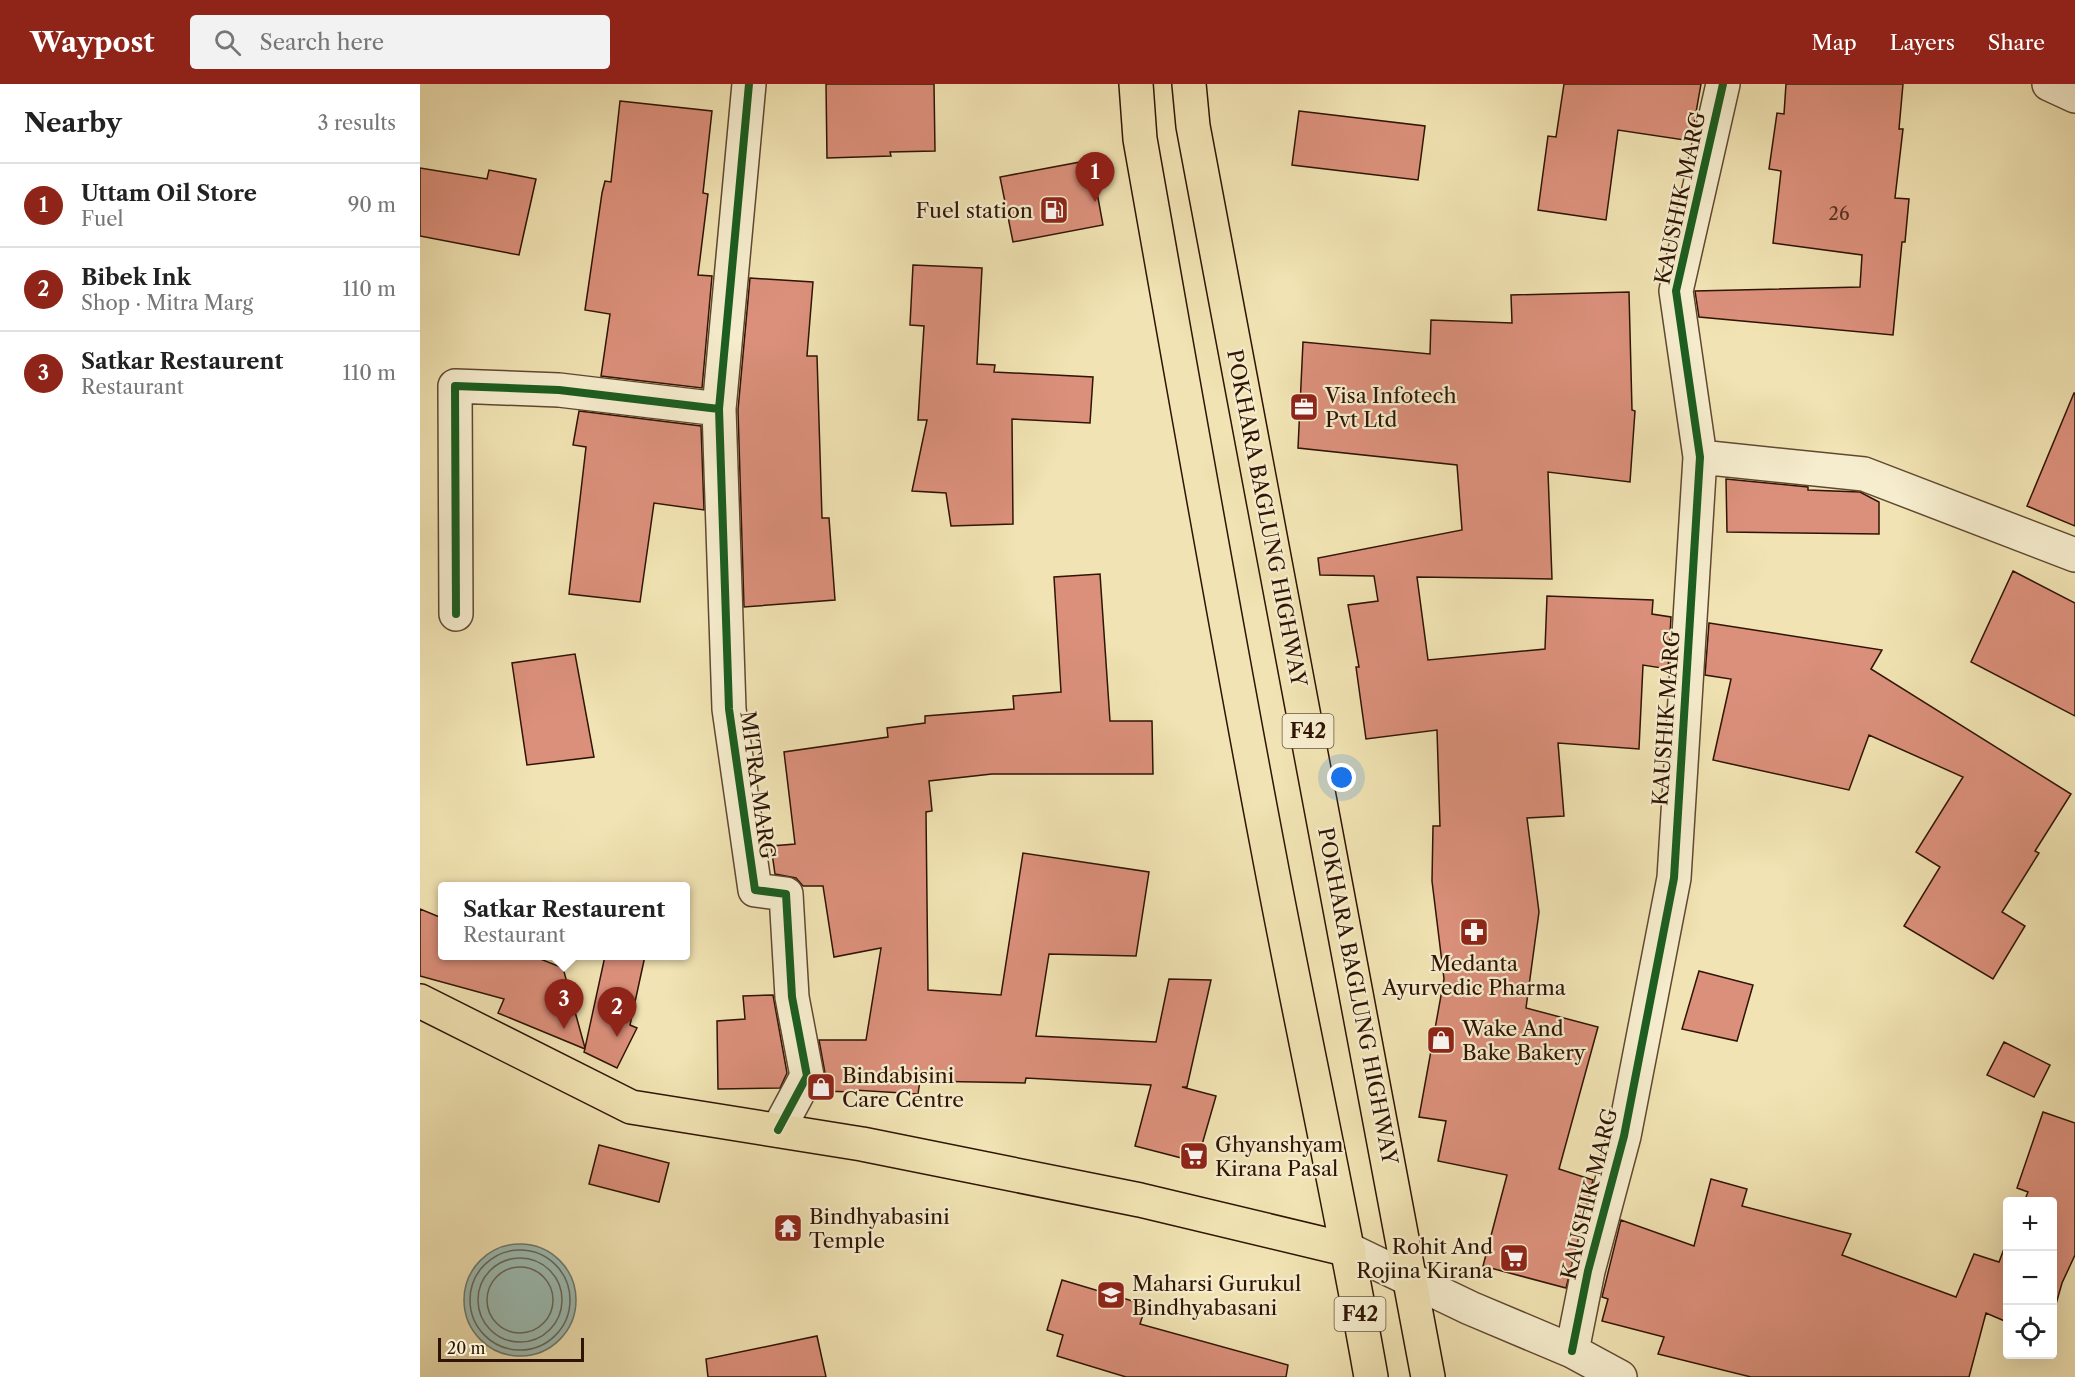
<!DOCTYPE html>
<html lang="en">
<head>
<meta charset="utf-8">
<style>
	:root { --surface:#fff; --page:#f2f2f2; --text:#222; --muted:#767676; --line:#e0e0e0; --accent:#8f2418 }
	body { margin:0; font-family:"Libre Caslon Text",serif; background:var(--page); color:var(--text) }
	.controls { position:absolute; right:18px; bottom:18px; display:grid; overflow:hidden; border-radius:6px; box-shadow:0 6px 24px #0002 }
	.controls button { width:54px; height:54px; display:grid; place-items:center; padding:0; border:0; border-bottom:2px solid var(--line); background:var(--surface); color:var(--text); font:30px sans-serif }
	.scale { position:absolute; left:18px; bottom:15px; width:146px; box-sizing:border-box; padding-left:6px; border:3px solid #2f1404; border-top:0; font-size:16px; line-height:21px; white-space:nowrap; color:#2f1404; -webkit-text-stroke:4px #f6edce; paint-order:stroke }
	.you { position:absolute; left:922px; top:694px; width:21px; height:21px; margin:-15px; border:4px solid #fff; border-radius:50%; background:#1a73e8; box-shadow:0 0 0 9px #1a73e833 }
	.badge { display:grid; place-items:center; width:39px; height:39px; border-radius:50%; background:var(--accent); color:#fff; font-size:20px; font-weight:700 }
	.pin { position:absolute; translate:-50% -50px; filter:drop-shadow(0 2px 3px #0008) }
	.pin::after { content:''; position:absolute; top:32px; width:21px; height:18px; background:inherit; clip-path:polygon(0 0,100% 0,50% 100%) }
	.popup { position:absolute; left:18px; top:798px; width:252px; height:78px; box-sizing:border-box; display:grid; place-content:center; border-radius:6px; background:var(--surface); filter:drop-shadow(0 2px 4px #0005); font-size:20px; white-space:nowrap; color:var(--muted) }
	.popup b { font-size:22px; color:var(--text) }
	.popup::after { content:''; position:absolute; left:50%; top:100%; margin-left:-12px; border:12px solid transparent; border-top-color:var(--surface) }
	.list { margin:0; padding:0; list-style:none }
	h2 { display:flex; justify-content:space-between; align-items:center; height:78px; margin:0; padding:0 24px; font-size:26px }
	h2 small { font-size:20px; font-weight:400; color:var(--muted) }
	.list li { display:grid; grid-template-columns:39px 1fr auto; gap:18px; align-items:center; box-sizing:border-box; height:84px; padding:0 24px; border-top:2px solid var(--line) }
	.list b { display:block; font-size:22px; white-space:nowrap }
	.list p { margin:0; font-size:20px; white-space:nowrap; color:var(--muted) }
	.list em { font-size:20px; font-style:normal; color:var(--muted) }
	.icon { flex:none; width:33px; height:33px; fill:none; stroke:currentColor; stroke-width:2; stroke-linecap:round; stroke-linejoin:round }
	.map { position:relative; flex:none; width:1655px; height:1293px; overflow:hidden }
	header { display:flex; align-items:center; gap:36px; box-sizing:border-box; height:84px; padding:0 30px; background:var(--accent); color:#fff }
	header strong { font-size:28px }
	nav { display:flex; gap:33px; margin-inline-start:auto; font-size:21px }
	.search { width:420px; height:54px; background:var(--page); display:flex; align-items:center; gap:15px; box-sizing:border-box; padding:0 21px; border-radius:6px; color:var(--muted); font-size:22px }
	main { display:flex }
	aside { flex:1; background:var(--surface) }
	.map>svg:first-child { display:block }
	.water { fill:#9cbdb4; stroke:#70796e; stroke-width:1.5 }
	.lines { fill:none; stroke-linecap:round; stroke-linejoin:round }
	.shore { stroke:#66685c; stroke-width:1.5 }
	.building { fill:#db907b; stroke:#2f1404; stroke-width:1.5 }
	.minor-casing { stroke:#604830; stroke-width:36 }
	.major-casing { stroke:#2f1404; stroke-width:36 }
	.highway-casing { stroke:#2f1404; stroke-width:36 }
	.minor { stroke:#f6edce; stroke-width:33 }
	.major { stroke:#f1e3b3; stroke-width:33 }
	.highway { stroke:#f1e3b3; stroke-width:33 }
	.cycleway-casing { stroke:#f6edce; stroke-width:11 }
	.cycleway { stroke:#1b5e20; stroke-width:8 }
	.labels { text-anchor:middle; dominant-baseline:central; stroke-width:4.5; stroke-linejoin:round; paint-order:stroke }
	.number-label { font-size:18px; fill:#5a3322 }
	.shield { fill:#f6edce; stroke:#6b5541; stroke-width:1.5 }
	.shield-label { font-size:20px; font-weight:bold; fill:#2f1404 }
	.street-label { font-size:21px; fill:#2f1404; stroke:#f6edce }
	.poi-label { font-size:21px; fill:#2f1404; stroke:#f6edce; text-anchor:start }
</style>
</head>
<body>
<header>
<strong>Waypost</strong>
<div class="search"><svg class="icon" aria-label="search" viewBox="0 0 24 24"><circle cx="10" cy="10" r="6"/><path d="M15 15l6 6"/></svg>Search here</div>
<nav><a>Map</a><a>Layers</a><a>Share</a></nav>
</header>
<main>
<aside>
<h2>Nearby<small>3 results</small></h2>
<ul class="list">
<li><span class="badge">1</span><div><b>Uttam Oil Store</b><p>Fuel</p></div><em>90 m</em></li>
<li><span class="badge">2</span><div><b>Bibek Ink</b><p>Shop · Mitra Marg</p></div><em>110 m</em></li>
<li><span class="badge">3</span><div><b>Satkar Restaurent</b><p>Restaurant</p></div><em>110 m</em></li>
</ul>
</aside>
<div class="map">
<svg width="1655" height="1293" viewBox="0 0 1655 1293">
	<rect width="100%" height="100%" fill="#f1e3b3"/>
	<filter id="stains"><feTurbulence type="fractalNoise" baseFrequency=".00333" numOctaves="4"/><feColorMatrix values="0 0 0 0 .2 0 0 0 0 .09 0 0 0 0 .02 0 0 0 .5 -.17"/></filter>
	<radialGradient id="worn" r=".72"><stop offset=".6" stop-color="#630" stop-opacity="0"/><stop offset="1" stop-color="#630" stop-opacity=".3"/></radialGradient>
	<!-- water -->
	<path class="water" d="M44 1216a56 56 0 1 1 112 0a56 56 0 1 1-112 0Z"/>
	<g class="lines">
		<!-- shore -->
		<path class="shore" d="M50 1216a50 50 0 1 1 100 0a50 50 0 1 1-100 0Z
			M58 1216a42 42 0 1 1 84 0a42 42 0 1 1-84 0Z
			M67 1216a33 33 0 1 1 66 0a33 33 0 1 1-66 0Z"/>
	</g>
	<!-- building -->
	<path class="building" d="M 406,0 L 514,0 L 515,67 L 470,68 L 471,72 L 407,74 Z
		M 1144,0 L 1281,0 L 1271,57 L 1198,46 L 1186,136 L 1118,126 L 1128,52 L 1136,53 Z
		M 1366,0 L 1483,0 L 1479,45 L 1483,45 L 1475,114 L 1489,115 L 1485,158 L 1482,158 L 1473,251 L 1279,233 L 1275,207 L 1440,203 L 1442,171 L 1353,159 L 1361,87 L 1349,85 L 1357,29 L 1364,30 Z
		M 200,17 L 292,27 L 283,109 L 288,110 L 278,191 L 292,192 L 282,304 L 181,292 L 190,230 L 165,226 L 182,109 L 185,97 L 191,98 Z
		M 879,27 L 1005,42 L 998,96 L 872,81 Z
		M 671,76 L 683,141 L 593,158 L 580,93 Z
		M 0,84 L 67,95 L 69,86 L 116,95 L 99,171 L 0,152 Z
		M 493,181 L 562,184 L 557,280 L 575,281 L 574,288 L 673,293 L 670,339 L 592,335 L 593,440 L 531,442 L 526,409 L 492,407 L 507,336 L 498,336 L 504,242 L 490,241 Z
		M 330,194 L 393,198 L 387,272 L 397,272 L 402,434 L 409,434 L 415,516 L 324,523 L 318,326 Z
		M 1209,208 L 1212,326 L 1215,327 L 1210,398 L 1128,388 L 1132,495 L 997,493 L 1008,576 L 1125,565 L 1127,512 L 1233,516 L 1232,530 L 1251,533 L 1248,585 L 1223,581 L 1219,665 L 1138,659 L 1144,732 L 1107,734 L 1119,828 L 1106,924 L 1178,943 L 1139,1085 L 1173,1096 L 1146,1204 L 1063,1182 L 1087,1091 L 1018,1077 L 1026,1037 L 999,1033 L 1024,895 L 1012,797 L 1013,742 L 1020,742 L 1017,646 L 946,655 L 936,583 L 939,583 L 928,521 L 958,517 L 954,492 L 900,491 L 898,474 L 1042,446 L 1037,381 L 878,364 L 883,258 L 1010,270 L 1011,236 L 1092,239 L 1091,211 Z
		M 1654,309 L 1655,309 L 1655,442 L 1607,422 Z
		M 159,327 L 281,342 L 284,426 L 234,419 L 220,518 L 149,510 L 166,363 L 153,361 Z
		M 1306,395 L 1388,403 L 1388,406 L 1440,408 L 1459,418 L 1459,450 L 1307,448 Z
		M 1593,487 L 1655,519 L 1655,632 L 1551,578 Z
		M 680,490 L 690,637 L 732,637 L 733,690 L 572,690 L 509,697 L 512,727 L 506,728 L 508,906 L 581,911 L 603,769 L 729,788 L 716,872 L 629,870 L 616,952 L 736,958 L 749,895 L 791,896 L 767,1003 L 762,1003 L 796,1012 L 777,1078 L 715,1062 L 731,1001 L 606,994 L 605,999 L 500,997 L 498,1010 L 434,1006 L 434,1008 L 400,1007 L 405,989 L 399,956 L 446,956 L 461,864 L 414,873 L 403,802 L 383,802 L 376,794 L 355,790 L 351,762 L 375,760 L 364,668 L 468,653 L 467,644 L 505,639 L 505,632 L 594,625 L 593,612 L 641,608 L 634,493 Z
		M 1289,539 L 1462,566 L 1451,585 L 1651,710 L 1615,767 L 1619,769 L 1582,828 L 1605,842 L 1573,895 L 1484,842 L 1520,783 L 1496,768 L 1543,693 L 1449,651 L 1429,706 L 1293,676 L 1311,595 L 1285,591 Z
		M 155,570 L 174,673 L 107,681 L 92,579 Z
		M 0,825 L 22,834 L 22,872 L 113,872 L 143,884 L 165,964 L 185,872 L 225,872 L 210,941 L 217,944 L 197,984 L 164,968 L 165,965 L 78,929 L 84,915 L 0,892 Z
		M 1279,887 L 1333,901 L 1317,957 L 1262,945 Z
		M 353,911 L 367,989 L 360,1004 L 298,1005 L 297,937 L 325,935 L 323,912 Z
		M 1584,958 L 1630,981 L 1614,1013 L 1567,991 Z
		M 1623,1028 L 1655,1039 L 1655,1171 L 1642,1199 L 1632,1234 L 1632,1118 L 1604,1118 L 1608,1108 L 1597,1104 Z
		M 179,1061 L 249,1079 L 239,1118 L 169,1100 Z
		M 1291,1095 L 1327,1105 L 1322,1122 L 1431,1150 L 1422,1171 L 1536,1213 L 1554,1170 L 1579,1178 L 1587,1157 L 1587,1238 L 1566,1229 L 1549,1293 L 1331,1293 L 1238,1270 L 1244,1253 L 1182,1237 L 1188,1215 L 1182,1213 L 1201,1136 L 1274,1162 Z
		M 642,1196 L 726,1221 L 720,1240 L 868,1281 L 866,1293 L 706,1293 L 637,1272 L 643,1251 L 627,1246 Z
		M 397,1252 L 406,1293 L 288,1293 L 286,1275 Z"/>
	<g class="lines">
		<!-- minor casing -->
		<g class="minor-casing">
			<path id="minor" d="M 1629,0 L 1655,12
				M 299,325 L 309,625 L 335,806 L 366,810 L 372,913 L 387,992 L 358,1046
				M 1280,373 L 1444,390 L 1655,471
				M 36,530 L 35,302 L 139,306 L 299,325 L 329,0
				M 929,1166 L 1050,1224 L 1152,1267 L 1200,1293
				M 1152,1267 L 1168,1187 L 1204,1052 L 1254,794 L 1280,373 L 1256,207 L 1303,0"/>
		</g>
		<!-- major casing -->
		<g class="major-casing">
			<path id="major" d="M 0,917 L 211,1023 L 442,1060 L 720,1116 L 929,1166"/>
		</g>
		<!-- highway casing -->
		<g class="highway-casing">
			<path id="highway" d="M 716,0 L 720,55 C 762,292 803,529 848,765 C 881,941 920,1116 951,1293
				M 769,0 L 773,42 L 1008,1293"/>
		</g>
		<!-- minor -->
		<use href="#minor" class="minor"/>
		<!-- major -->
		<use href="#major" class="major"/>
		<!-- highway -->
		<use href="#highway" class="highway"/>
		<!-- cycleway casing -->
		<g class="cycleway-casing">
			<path id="cycleway" d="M 299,325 L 309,625 L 335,806 L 366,810 L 372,913 L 387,992 L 358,1046
				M 36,530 L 35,302 L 139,306 L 299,325 L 329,0
				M 1152,1267 L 1168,1187 L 1204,1052 L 1254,794 L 1280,373 L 1256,207 L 1303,0"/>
		</g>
		<!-- cycleway -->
		<use href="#cycleway" class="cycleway"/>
	</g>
	<!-- icons -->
	<defs>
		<g id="fuel-square" transform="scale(1.5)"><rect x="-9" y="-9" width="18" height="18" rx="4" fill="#8f2418" stroke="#f6edce"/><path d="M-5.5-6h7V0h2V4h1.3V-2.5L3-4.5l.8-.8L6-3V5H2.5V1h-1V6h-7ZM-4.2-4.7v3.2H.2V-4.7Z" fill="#fff"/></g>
		<g id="office-square" transform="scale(1.5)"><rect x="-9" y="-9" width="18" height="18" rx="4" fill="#8f2418" stroke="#f6edce"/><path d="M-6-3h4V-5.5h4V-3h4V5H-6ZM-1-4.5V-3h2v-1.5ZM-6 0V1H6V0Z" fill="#fff"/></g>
		<g id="pharmacy-square" transform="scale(1.5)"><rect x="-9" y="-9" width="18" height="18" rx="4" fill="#8f2418" stroke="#f6edce"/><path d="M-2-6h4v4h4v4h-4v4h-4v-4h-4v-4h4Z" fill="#fff"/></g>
		<g id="shop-square" transform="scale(1.5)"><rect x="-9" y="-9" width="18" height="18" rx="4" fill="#8f2418" stroke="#f6edce"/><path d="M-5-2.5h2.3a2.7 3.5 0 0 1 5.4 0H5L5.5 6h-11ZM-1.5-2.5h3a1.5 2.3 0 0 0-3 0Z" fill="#fff"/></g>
		<g id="supermarket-square" transform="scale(1.5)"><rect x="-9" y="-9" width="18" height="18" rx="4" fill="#8f2418" stroke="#f6edce"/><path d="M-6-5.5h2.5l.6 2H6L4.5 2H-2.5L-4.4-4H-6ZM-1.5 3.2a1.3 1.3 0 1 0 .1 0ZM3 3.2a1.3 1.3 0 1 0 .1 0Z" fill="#fff"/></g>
		<g id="temple-square" transform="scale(1.5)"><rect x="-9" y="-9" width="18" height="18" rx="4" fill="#8f2418" stroke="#f6edce"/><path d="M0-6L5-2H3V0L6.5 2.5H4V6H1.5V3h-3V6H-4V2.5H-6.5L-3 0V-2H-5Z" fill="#fff"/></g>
		<g id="school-square" transform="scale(1.5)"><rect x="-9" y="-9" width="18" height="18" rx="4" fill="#8f2418" stroke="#f6edce"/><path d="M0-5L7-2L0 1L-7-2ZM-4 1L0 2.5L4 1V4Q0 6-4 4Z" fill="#fff"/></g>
	</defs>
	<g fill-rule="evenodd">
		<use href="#fuel-square" x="634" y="126"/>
		<use href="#office-square" x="884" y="323"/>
		<use href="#pharmacy-square" x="1054" y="848"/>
		<use href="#shop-square" x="1021" y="956"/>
		<use href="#shop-square" x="401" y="1003"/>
		<use href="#supermarket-square" x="774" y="1072"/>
		<use href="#temple-square" x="368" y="1144"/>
		<use href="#supermarket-square" x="1094" y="1174"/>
		<use href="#school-square" x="691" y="1211"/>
	</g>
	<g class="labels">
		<!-- number labels -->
		<g class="number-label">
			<text x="1419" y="130">26</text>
		</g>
		<!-- shield labels -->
		<g class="shield">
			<rect x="862.5" y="630" width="51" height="34" rx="4.5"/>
			<rect x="914.5" y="1213" width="51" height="34" rx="4.5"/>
		</g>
		<g class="shield-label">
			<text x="888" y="647">F42</text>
			<text x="940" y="1230">F42</text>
		</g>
		<!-- street labels -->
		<g class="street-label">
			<text transform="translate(1260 114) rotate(-78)">KAUSHIK MARG</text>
			<text transform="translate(847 434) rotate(79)">POKHARA BAGLUNG HIGHWAY</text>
			<text transform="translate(1246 634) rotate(-86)">KAUSHIK MARG</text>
			<text transform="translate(338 701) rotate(82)">MITRA MARG</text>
			<text transform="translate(938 912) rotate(79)">POKHARA BAGLUNG HIGHWAY</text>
			<text transform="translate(1169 1110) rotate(-76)">KAUSHIK MARG</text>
		</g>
		<!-- poi labels -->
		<g class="poi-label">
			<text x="613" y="126" text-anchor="end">Fuel station</text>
			<text x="905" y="311">Visa Infotech<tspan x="905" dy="24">Pvt Ltd</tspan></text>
			<text x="1054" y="879" text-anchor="middle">Medanta<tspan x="1054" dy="24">Ayurvedic Pharma</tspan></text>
			<text x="1042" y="944">Wake And<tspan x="1042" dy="24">Bake Bakery</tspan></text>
			<text x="422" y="991">Bindabisini<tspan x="422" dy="24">Care Centre</tspan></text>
			<text x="795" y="1060">Ghyanshyam<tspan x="795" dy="24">Kirana Pasal</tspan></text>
			<text x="389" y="1132">Bindhyabasini<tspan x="389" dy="24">Temple</tspan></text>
			<text x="1073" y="1162" text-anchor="end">Rohit And<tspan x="1073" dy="24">Rojina Kirana</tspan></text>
			<text x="712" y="1199">Maharsi Gurukul<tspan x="712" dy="24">Bindhyabasani</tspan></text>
		</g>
	</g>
	<rect width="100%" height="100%" filter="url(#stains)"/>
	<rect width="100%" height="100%" fill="url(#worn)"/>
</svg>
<div class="controls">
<button>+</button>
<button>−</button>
<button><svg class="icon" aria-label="locate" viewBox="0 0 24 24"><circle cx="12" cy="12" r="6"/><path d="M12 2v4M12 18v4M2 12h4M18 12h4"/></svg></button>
</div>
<div class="scale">20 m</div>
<div class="you"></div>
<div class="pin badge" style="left:675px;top:118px">1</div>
<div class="pin badge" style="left:197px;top:953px">2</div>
<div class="pin badge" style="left:144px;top:945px">3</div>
<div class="popup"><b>Satkar Restaurent</b>Restaurant</div>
</div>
</main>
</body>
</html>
